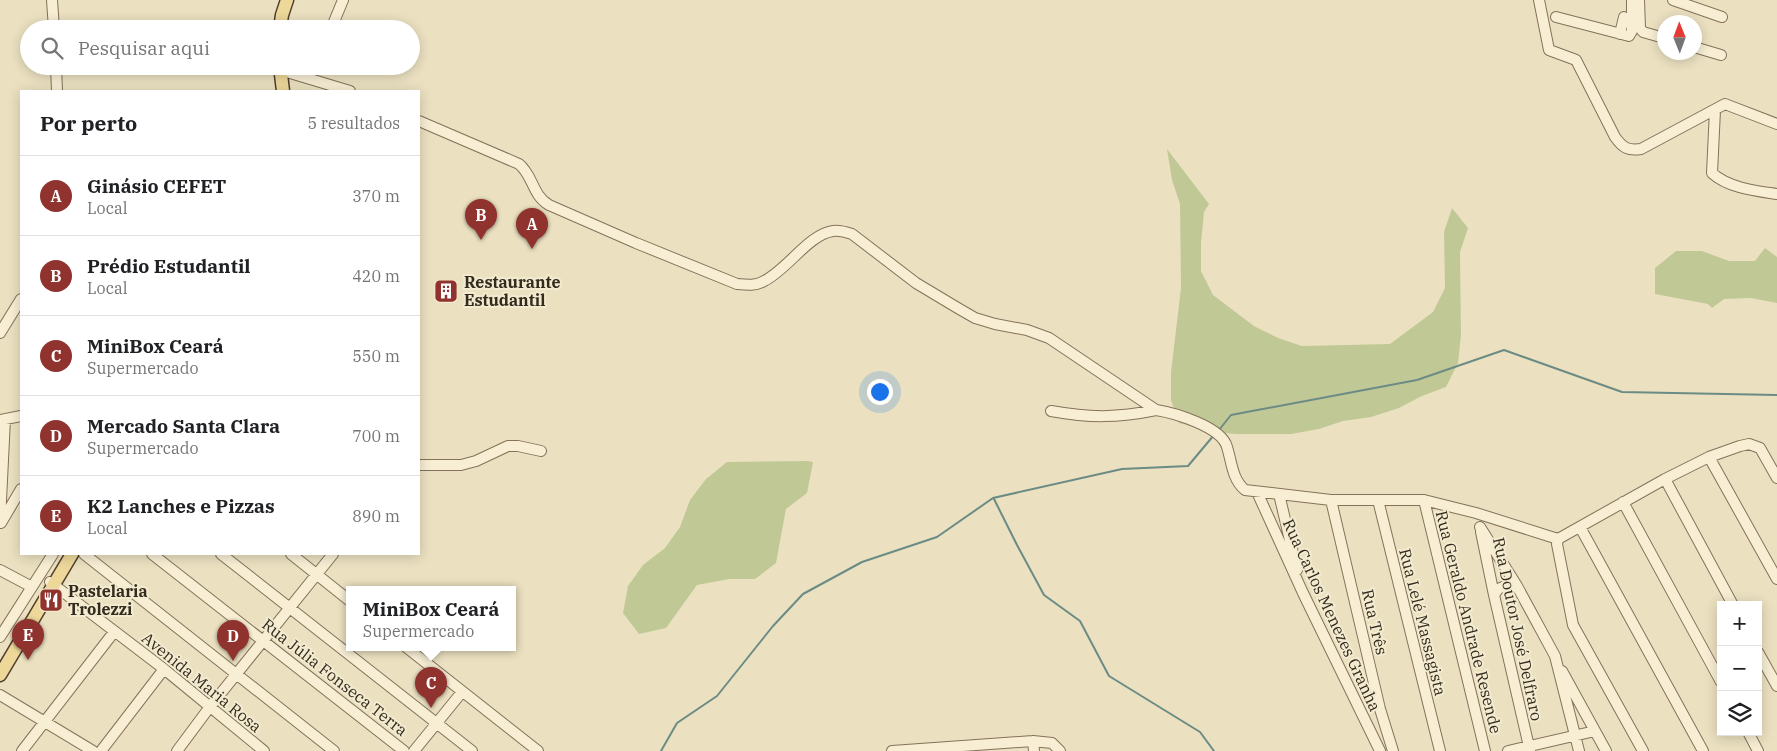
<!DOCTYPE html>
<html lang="pt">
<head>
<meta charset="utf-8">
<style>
	:root { --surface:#fff; --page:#f6f6f6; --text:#202124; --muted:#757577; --line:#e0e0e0; --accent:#90322d }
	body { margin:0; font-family:"IBM Plex Serif",serif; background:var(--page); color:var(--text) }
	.controls { position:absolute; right:15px; bottom:15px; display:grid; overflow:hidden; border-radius:0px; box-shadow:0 2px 12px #0003 }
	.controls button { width:45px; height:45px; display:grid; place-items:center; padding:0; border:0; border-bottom:1px solid var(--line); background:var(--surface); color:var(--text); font:25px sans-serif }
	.compass { position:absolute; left:1657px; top:15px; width:45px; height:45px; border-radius:50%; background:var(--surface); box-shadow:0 2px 12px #0003; rotate:359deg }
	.you { position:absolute; left:879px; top:391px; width:18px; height:18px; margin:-12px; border:4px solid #fff; border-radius:50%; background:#1a73e8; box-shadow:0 0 0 8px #1a73e833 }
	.badge { display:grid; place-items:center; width:32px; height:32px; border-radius:50%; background:var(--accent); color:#fff; font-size:16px; font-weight:700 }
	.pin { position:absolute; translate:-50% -41px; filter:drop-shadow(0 1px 2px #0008) }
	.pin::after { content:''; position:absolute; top:26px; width:18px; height:15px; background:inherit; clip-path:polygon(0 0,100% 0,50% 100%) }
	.popup { position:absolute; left:346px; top:586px; width:170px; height:65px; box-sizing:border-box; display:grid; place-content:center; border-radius:0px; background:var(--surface); filter:drop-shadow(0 1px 4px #0005); font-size:16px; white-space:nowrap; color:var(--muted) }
	.popup b { font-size:19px; color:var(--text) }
	.popup::after { content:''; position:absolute; left:50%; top:100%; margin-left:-10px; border:10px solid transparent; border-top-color:var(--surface) }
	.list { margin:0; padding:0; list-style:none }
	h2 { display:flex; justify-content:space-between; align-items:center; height:65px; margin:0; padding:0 20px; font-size:21px }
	h2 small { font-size:16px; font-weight:400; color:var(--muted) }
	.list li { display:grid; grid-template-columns:32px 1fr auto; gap:15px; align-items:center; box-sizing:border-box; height:80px; padding:0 20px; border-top:1px solid var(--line) }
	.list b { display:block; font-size:19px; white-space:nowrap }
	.list p { margin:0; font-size:16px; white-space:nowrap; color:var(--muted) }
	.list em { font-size:16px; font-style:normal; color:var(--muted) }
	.icon { flex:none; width:28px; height:28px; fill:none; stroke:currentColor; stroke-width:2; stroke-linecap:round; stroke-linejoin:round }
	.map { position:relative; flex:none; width:1777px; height:751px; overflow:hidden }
	.search { position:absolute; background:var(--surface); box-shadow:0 2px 12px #0003; left:20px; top:20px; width:400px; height:55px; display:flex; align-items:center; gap:12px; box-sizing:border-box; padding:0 18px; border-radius:28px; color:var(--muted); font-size:19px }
	.panel { position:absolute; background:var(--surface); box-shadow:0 2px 12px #0003; left:20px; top:90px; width:400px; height:465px; border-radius:0px }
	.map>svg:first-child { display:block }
	.green { fill:#c0c996 }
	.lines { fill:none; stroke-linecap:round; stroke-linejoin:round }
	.stream { stroke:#6b8b85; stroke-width:2 }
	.minor-casing { stroke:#84725a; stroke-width:12 }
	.major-casing { stroke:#52402e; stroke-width:15 }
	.minor { stroke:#f7eed4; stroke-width:10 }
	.major { stroke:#edd89a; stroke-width:12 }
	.labels { text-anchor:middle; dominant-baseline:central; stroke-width:4; stroke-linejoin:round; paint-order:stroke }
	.poi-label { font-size:16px; font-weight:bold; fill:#342a1d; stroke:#f3ebd0; text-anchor:start }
	.street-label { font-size:16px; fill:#342a1d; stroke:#f3ebd0 }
</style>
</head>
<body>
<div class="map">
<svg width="1777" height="751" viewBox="0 0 1777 751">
	<rect width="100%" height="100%" fill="#ebe1c1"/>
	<!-- green -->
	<path class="green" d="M 1167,149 L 1209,204 L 1204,212 L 1201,243 L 1201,271 L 1213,295 L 1254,326 L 1278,338 L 1302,346 L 1390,344 L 1433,312 L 1445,288 L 1444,232 L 1452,208 L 1468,228 L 1460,252 L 1461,335 L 1458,363 L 1446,387 L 1422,396 L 1399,408 L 1371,417 L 1343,421 L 1319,429 L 1291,434 L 1235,434 L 1208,431 L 1179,423 L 1171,400 L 1171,372 L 1181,288 L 1180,204 L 1172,180 Z
		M 1765,248 L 1777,257 L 1777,303 L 1751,298 L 1724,299 L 1712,308 L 1708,304 L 1655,294 L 1655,268 L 1676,251 L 1702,251 L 1729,261 L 1755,261 Z
		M 807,461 L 813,462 L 807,493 L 786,509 L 776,563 L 755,579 L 729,579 L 697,585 L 666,628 L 639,634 L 623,613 L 628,586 L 643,565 L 665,548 L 680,527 L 690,500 L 706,479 L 727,462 Z"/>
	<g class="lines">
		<!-- stream -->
		<path class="stream" d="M 1219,430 L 1231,415 L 1417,380 L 1504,350 L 1622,392 L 1777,395
			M 994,499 L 1017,545 L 1044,595 L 1080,621 L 1109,676 L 1200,732 L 1214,751
			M 661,751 L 677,723 L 717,696 L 773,626 L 803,594 L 862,562 L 937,537 L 993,498 L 1122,469 L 1188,466 L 1214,435"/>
		<!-- minor casing -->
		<g class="minor-casing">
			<path id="minor" d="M 52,0 L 54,29
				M 1539,0 L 1549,50 L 1576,60 L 1615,137 C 1623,148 1628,151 1641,149 L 1725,104 L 1777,124
				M 1639,0 L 1640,28 L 1643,32 L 1664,38
				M 1673,0 L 1722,17
				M 1556,17 L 1629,36 L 1632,31 L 1632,0
				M 331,29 L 343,0
				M 1620,34 L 1624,17
				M 1694,47 L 1721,55
				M 56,66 L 57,91
				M 280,70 L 350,91
				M 1715,110 L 1712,173 C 1728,188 1757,191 1777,194
				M 419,121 L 519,164 C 533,175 532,195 549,205 L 636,243 L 737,284 C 747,285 756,286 764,281 C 787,270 809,234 833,231 C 840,230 846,232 852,234 L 916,283 L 956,307 L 975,318 L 995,324 L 1027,330 L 1049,338 L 1156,410 C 1175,413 1222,427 1227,447 C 1232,463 1232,479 1245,490 L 1331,500 L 1424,500 L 1476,513 L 1558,539
				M 0,333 L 21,299
				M 1051,411 C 1090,418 1117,418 1156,410
				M 0,420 L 21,416
				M 1709,457 L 1777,579
				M 419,465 L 461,465 L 476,461 L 508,446 L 518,446 L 541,451
				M 1665,479 L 1733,605
				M 1257,492 L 1303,593 L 1380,751
				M 1279,494 L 1297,570
				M 1331,500 L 1380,709 L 1393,751
				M 1378,500 L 1440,751
				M 1424,500 L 1485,751
				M 1623,502 L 1721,682
				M 0,521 L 5,419
				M 1,523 L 21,489
				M 1480,527 L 1517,586 L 1555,656 L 1579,751
				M 1580,527 L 1703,751
				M 1481,532 L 1494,595 L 1530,751
				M 1558,539 L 1665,479 L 1709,457 L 1740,446 L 1749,444 L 1760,448 L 1777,478
				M 1558,539 L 1557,544 L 1573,625 L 1643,751
				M 84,554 L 334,751
				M 152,554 L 404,751
				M 221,554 L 472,751
				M 291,554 L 350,601
				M 0,570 L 32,587
				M 50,582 L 164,669 L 264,751
				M 1494,595 L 1498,589 L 1505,586 L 1517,586
				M 0,637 L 53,554
				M 406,647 L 538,751
				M 1758,652 L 1777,686
				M 1562,671 L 1606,751
				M 0,695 L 93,751
				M 1748,732 L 1758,751
				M 1033,741 L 1034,751
				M 22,751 L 114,632
				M 101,751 L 164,669
				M 177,751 L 209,708 L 333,554
				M 414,751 L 462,692
				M 892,751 L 1033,741 L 1052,743 L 1060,751
				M 1508,751 L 1595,731"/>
		</g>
		<!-- major casing -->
		<g class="major-casing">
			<path id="major" d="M 280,29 L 282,15 L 287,0
				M 280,66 L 283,91
				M 0,675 L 72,554"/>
		</g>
		<!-- minor -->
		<use href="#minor" class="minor"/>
		<!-- major -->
		<use href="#major" class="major"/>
	</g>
	<!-- icons -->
	<defs>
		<g id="building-square" transform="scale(1.25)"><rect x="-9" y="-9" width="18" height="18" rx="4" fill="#90322d" stroke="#f3ebd0"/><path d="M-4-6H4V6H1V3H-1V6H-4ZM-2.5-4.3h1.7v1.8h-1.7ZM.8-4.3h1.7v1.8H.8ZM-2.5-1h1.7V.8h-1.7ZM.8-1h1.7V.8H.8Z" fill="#fff"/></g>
		<g id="restaurant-square" transform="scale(1.25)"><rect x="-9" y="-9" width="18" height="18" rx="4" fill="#90322d" stroke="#f3ebd0"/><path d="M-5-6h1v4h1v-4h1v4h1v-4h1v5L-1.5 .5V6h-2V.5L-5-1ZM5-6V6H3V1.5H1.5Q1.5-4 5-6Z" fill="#fff"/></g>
	</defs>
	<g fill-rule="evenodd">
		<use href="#building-square" x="446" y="291"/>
		<use href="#restaurant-square" x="51" y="600"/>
	</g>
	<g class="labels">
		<!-- poi labels -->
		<g class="poi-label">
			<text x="464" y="282">Restaurante<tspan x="464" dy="18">Estudantil</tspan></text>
			<text x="68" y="591">Pastelaria<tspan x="68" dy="18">Trolezzi</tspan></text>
		</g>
		<!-- street labels -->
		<g class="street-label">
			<text transform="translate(1332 615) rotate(65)">Rua Carlos Menezes Granha</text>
			<text transform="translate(1375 622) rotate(77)">Rua Três</text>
			<text transform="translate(1423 622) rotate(76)">Rua Lelé Massagista</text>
			<text transform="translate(1469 622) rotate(76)">Rua Geraldo Andrade Resende</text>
			<text transform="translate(1518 629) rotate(78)">Rua Doutor José Delfraro</text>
			<text transform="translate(335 677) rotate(38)">Rua Júlia Fonseca Terra</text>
			<text transform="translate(202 682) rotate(39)">Avenida Maria Rosa</text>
		</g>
	</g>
</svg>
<div class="controls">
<button>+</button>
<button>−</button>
<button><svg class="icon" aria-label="layers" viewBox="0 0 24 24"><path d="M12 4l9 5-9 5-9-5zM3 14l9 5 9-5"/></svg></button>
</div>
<svg class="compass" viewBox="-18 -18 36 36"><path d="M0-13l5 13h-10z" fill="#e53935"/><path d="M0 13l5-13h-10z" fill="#757577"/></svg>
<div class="you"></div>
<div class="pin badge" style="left:532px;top:249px">A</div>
<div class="pin badge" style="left:481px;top:240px">B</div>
<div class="pin badge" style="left:431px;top:708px">C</div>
<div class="popup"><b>MiniBox Ceará</b>Supermercado</div>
<div class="pin badge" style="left:233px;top:661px">D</div>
<div class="pin badge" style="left:28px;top:660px">E</div>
<div class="search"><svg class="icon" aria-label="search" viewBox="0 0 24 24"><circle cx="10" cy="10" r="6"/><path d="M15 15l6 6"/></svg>Pesquisar aqui</div>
<section class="panel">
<h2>Por perto<small>5 resultados</small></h2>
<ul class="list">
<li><span class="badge">A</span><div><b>Ginásio CEFET</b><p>Local</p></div><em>370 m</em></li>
<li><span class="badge">B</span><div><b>Prédio Estudantil</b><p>Local</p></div><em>420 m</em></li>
<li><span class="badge">C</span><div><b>MiniBox Ceará</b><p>Supermercado</p></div><em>550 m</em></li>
<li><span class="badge">D</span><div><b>Mercado Santa Clara</b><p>Supermercado</p></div><em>700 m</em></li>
<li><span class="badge">E</span><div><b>K2 Lanches e Pizzas</b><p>Local</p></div><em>890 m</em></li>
</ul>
</section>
</div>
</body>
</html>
